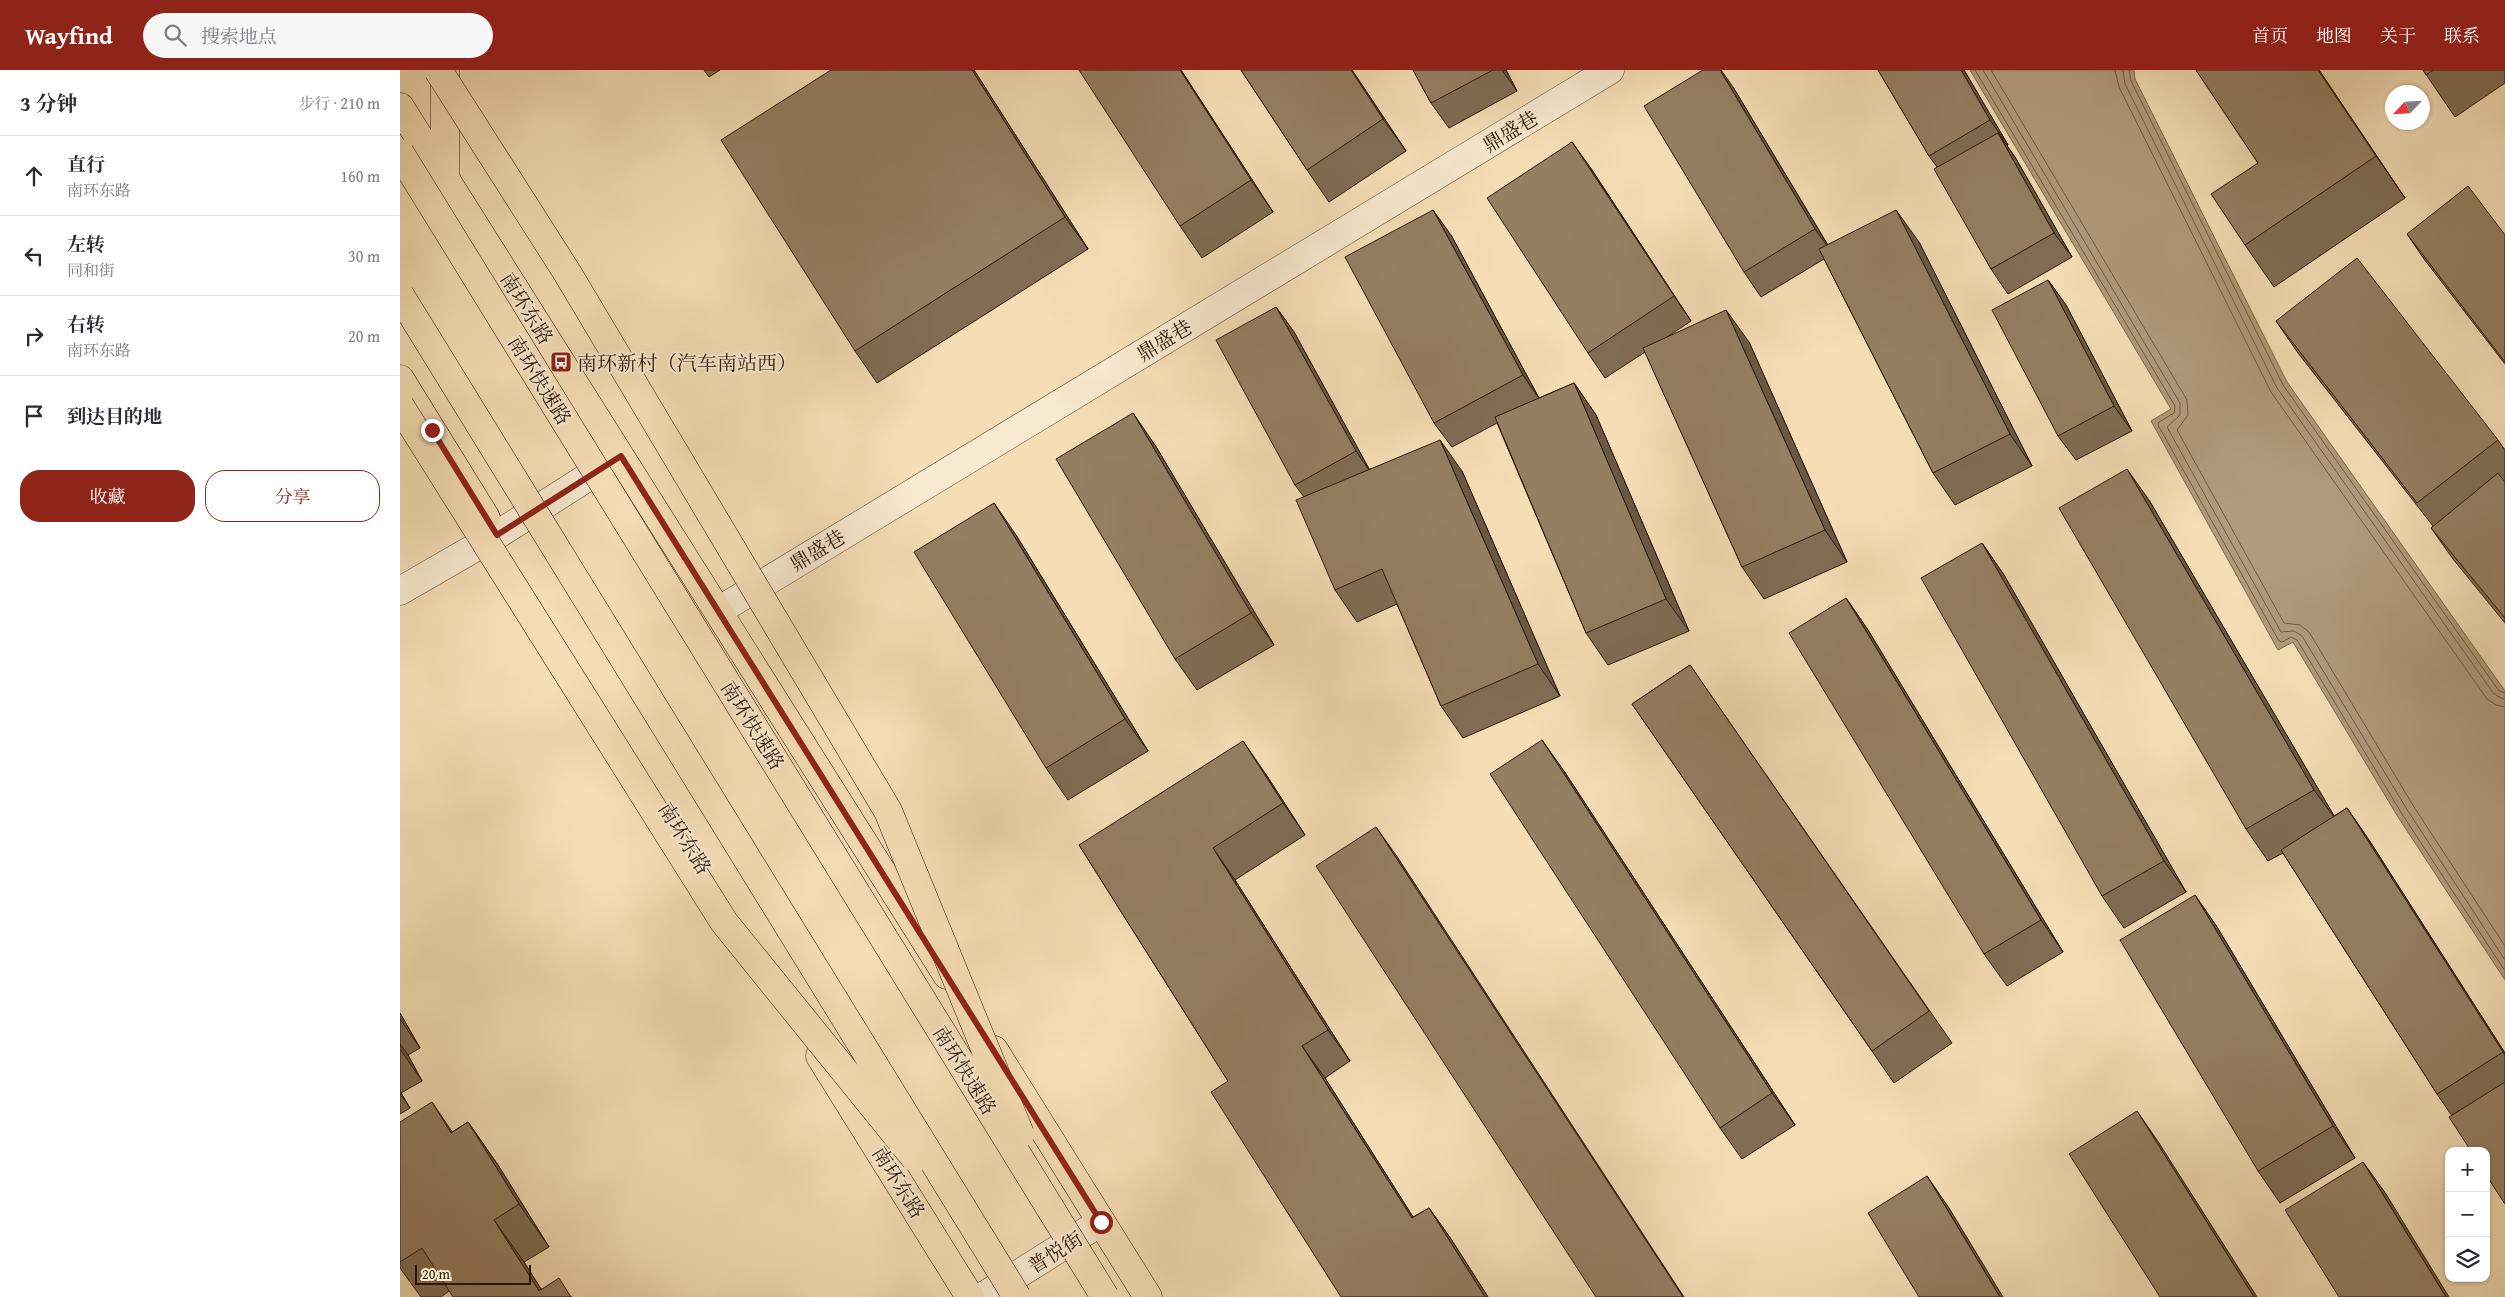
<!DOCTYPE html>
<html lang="zh">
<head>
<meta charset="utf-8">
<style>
	:root { --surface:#fff; --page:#f7f7f7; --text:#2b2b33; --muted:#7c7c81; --line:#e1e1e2; --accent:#8f2418 }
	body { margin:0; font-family:"Gentium Book Plus","Noto Serif SC",serif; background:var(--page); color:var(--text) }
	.controls { position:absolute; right:15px; bottom:15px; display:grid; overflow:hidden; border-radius:10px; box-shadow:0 1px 4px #0004 }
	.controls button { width:45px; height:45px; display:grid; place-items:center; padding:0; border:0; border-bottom:1px solid var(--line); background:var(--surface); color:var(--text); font:25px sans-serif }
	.compass { position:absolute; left:1985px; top:15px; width:45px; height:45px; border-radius:50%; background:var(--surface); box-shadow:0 1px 4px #0004; rotate:245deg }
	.scale { position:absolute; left:15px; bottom:12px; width:116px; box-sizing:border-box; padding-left:5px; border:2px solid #2d1808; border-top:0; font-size:14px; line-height:18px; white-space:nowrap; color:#2d1808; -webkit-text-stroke:4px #f8ead0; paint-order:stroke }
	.stop { position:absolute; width:15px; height:15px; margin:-11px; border:4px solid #8f2418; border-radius:50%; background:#fff }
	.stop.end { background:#8f2418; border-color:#fff; box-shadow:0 1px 5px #0008 }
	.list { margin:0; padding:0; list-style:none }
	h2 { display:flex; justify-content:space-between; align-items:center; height:65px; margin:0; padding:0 20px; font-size:21px }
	h2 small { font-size:16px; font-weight:400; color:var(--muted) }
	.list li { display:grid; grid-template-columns:32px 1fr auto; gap:15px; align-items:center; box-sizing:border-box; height:80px; padding:0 20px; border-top:1px solid var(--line) }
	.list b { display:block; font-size:19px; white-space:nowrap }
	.list p { margin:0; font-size:16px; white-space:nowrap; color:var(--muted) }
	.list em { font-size:16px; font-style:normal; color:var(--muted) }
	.actions { display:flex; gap:10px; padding:15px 20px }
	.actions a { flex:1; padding:11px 0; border:1px solid var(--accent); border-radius:20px; text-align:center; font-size:18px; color:var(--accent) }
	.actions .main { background:var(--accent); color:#fff }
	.icon { flex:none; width:28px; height:28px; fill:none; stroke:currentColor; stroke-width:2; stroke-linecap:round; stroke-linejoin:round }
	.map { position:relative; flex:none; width:2105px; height:1227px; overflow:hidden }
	header { display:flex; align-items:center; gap:30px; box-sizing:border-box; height:70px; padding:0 25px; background:var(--accent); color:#fff }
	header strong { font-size:24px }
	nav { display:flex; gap:28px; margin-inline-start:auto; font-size:18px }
	.search { width:350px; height:45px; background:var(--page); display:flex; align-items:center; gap:12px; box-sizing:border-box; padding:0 18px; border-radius:28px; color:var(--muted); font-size:19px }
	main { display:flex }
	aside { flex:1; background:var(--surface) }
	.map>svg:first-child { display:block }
	.water { fill:#b19b7b; stroke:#7c674d }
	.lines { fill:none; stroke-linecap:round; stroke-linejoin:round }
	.shore { stroke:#6f5a42; stroke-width:1 }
	.minor-casing { stroke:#5f4a34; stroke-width:29 }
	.major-casing { stroke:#2d1808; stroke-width:29 }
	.minor { stroke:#f8ead0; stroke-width:28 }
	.major { stroke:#f5deb6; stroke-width:28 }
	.highway-bridge-casing { stroke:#2d1808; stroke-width:29; stroke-linecap:butt }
	.highway-bridge { stroke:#f5deb6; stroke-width:28 }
	.wall { fill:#806d54; stroke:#2d1808 }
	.shaded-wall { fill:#685945; stroke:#2d1808 }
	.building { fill:#957f62; stroke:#2d1808 }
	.route { stroke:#8f2418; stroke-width:6 }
	.labels { text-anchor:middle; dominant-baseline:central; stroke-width:4; stroke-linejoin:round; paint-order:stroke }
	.street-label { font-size:20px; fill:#2d1808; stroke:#f8ead0 }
	.poi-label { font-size:20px; fill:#2d1808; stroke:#f8ead0; text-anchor:start }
</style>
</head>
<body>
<header>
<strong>Wayfind</strong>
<div class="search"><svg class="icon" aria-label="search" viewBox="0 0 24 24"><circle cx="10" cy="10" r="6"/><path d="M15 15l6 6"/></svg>搜索地点</div>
<nav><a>首页</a><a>地图</a><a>关于</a><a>联系</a></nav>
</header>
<main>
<aside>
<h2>3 分钟<small>步行 · 210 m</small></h2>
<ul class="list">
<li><svg class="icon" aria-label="ahead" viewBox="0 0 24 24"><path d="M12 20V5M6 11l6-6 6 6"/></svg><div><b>直行</b><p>南环东路</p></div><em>160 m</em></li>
<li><svg class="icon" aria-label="left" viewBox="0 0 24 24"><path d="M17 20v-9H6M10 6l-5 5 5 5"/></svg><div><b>左转</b><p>同和街</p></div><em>30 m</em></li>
<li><svg class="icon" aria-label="right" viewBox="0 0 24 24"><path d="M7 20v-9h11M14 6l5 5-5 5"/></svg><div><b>右转</b><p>南环东路</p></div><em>20 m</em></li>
<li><svg class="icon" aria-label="arrive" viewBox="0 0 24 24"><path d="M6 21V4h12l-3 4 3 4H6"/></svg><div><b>到达目的地</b></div></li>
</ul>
<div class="actions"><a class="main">收藏</a><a>分享</a></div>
</aside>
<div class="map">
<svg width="2105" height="1227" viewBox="0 0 2105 1227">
	<rect width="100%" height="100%" fill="#f5deb6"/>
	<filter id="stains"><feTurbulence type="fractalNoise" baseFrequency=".004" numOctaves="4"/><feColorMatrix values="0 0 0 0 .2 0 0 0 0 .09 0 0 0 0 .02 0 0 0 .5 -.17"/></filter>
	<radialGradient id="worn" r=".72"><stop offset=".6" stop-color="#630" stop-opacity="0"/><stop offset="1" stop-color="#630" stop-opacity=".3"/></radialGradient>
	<!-- water -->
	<path class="water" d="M 1570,0 L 1734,0 L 1735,9 L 1887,312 L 2105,621 L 2105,910 L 1998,747 L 1893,572 L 1878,580 L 1751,351 L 1771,339 Z"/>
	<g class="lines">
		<!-- shore -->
		<path class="shore" d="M 1575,0 L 1775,336 L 1774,343 L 1759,352 L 1758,355 L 1879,571 L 1882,572 L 1891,567 L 1897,570 L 2002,744 L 2105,901
			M 1583,0 L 1780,333 L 1780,345 L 1767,357 L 1881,562 L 1894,561 L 1902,566 L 2008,741 L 2105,890
			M 1591,0 L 1787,330 L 1788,345 L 1777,360 L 1884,553 L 1900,555 L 1909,562 L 2014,737 L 2105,876
			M 1715,0 L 1719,17 L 1871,322 L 2087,629 L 2096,635 L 2105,637
			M 1723,0 L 1725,14 L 1877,318 L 2094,624 L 2105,630
			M 1729,0 L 1731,11 L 1883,315 L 2099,621 L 2105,623"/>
		<!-- minor casing -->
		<g class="minor-casing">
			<path id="minor" d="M 0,521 L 97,465 L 216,389
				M 318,541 L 1210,0
				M 582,1227 L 701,1152"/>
		</g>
		<!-- major casing -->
		<g class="major-casing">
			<path id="major" d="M 45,0 L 45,108
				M 0,37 L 547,905
				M 0,309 L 86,448
				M 594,980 L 748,1227
				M 420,986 L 570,1227"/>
		</g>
		<!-- minor -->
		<use href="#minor" class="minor"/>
		<!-- major -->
		<use href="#major" class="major"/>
		<!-- highway-bridge casing -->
		<g class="highway-bridge-casing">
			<path id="highway-bridge" d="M 38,0 L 168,204 L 488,741 L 620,1064
				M 0,83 L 705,1227
				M 0,225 L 617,1227
				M 0,336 L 324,852 L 515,1088"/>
		</g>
		<!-- highway-bridge -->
		<use href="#highway-bridge" class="highway-bridge"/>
	</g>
	<!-- wall -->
	<path class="wall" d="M 304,0 L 320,0 L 309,7 Z
		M 431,0 L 574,0 L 688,179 L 477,313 L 455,281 Z
		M 781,0 L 873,142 L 802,188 L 780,156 Z
		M 841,0 L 952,0 L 1006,81 L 929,132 L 907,100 Z
		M 1013,0 L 1106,0 L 1117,21 L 1049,58 L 1031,33 Z
		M 1478,0 L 1564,0 L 1608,75 L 1607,76 L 1615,87 L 1672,187 L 1608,224 L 1591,199 L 1537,97 L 1529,86 Z
		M 1796,0 L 1919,0 L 2005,128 L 1874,217 L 1845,175 L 1858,93 Z
		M 2023,0 L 2105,0 L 2105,13 L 2055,47 Z
		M 1333,17 L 1428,175 L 1519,172 L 1632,396 L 1555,435 L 1533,403 L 1424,189 L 1361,227 L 1344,202 Z
		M 1190,97 L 1291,251 L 1267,267 L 1349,272 L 1447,492 L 1364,529 L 1342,497 L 1245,282 L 1205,308 L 1188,283 Z
		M 2007,164 L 2105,165 L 2105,294 L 2024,189 Z
		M 1051,165 L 1139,328 L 1174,313 L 1196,345 L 1289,561 L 1208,595 L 1186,563 L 1097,353 L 1052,377 L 1034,353 Z
		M 1648,210 L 1666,235 L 1732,361 L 1676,390 L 1658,366 Z
		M 876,237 L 894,262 L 969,399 L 1062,401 L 1160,626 L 1063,668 L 1041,636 L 997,534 L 957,552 L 935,520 L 904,427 L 895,415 Z
		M 1876,251 L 2098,370 L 2105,380 L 2105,553 L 2053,489 L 2031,458 L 2033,456 L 1898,283 Z
		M 755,375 L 874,575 L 797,620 L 775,589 Z
		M 1749,430 L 1934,746 L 1947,738 L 1969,770 L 2105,983 L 2105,1134 L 2052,1046 L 2037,1024 L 1883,783 L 1868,791 L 1846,759 Z
		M 616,465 L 748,681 L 668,730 L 646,698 Z
		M 1582,473 L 1604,505 L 1786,822 L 1724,858 L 1702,826 Z
		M 1446,528 L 1468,560 L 1663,882 L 1607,916 L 1584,884 Z
		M 1290,595 L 1552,973 L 1494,1013 L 1232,634 Z
		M 1164,701 L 1395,1055 L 1342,1089 L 1320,1058 Z
		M 865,703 L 905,765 L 835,810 L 950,991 L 925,1008 L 1013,1147 L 1029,1138 L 1051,1169 L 1088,1227 L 828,1011 L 679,775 Z
		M 1795,825 L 1817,857 L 1955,1088 L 1880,1133 L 1858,1101 Z
		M 0,943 L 20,978 L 8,985 L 22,1011 L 1,1023 L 10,1038 L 0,1044 Z
		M 0,1052 L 52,1062 L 68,1052 L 98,1095 L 149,1177 L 124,1192 L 141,1219 L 172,1227 L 49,1221 L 41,1227 L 21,1227 L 0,1198 Z"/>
	<!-- shaded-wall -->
	<path class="shaded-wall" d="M 572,0 L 574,0 L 688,179 L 665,147 Z
		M 780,0 L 781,0 L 873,142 L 851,110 Z
		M 951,0 L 952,0 L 1006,81 L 983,49 Z
		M 1102,0 L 1106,0 L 1117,21 Z
		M 1320,0 L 1321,0 L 1333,17 L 1433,184 L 1415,159 Z
		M 1561,0 L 1564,0 L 1608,75 L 1590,50 Z
		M 1918,0 L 1919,0 L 2005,128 L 1976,86 Z
		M 1598,63 L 1615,87 L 1672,187 L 1654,163 Z
		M 1172,72 L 1190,97 L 1291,251 L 1274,226 Z
		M 1033,140 L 1051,165 L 1140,330 L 1123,305 Z
		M 1496,140 L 1519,172 L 1632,396 L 1610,364 Z
		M 1648,210 L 1666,235 L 1732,361 L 1714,336 Z
		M 876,237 L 894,262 L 973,406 L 956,381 Z
		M 1326,240 L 1349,272 L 1447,492 L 1425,460 Z
		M 1174,313 L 1196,345 L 1289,561 L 1266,529 Z
		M 733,343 L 755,375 L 874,575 L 851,543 Z
		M 1040,370 L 1062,401 L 1160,626 L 1138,594 Z
		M 1727,399 L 1749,430 L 1937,751 L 1914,720 Z
		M 594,433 L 616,465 L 748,681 L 725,649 Z
		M 1582,473 L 1604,505 L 1786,822 L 1764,791 Z
		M 1446,528 L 1468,560 L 1663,882 L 1641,850 Z
		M 1142,670 L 1164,701 L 1395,1055 L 1372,1023 Z
		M 843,671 L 865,703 L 905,765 L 883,733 Z
		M 1947,738 L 1969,770 L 2105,983 L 2105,985 Z
		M 976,757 L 998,788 L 1284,1227 L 1283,1227 Z
		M 813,778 L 835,810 L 950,991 L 928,960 Z
		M 1795,825 L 1817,857 L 1955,1088 L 1933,1056 Z
		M 0,943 L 20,978 L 0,949 Z
		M 0,974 L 8,985 L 22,1011 L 0,979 Z
		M 902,976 L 925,1008 L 1034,1180 L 1012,1148 Z
		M 0,1022 L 1,1023 L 10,1038 L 0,1024 Z
		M 32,1032 L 61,1075 L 51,1063 Z
		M 1737,1041 L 1759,1073 L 1857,1227 L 1854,1227 Z
		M 68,1052 L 98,1095 L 149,1177 L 119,1134 Z
		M 1963,1092 L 1986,1124 L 2049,1227 L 2046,1227 Z
		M 1527,1106 L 1549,1138 L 1603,1227 L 1600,1227 Z
		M 1029,1138 L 1051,1169 L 1088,1227 L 1085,1227 Z
		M 94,1150 L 124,1192 L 146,1227 L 143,1227 Z"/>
	<!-- building -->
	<path class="building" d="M 431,0 L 572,0 L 665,147 L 455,281 L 321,70 Z
		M 679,0 L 780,0 L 851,110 L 780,156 Z
		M 841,0 L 951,0 L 983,49 L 907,100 Z
		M 1013,0 L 1093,0 L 1031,33 Z
		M 1303,0 L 1320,0 L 1415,159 L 1344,202 L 1244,36 Z
		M 1478,0 L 1561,0 L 1590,50 L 1529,86 Z
		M 1796,0 L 1918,0 L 1976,86 L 1845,175 L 1811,124 L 1858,93 Z
		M 2023,0 L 2033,0 L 2026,5 Z
		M 1598,63 L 1654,163 L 1591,199 L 1534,99 Z
		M 1172,72 L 1274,226 L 1188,283 L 1087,128 Z
		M 2068,116 L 2105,165 L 2105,292 L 2007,164 Z
		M 1033,140 L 1123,305 L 1034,353 L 945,187 Z
		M 1496,140 L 1610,364 L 1533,403 L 1419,179 Z
		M 1957,188 L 2098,370 L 2017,433 L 1876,251 Z
		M 1648,210 L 1714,336 L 1658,366 L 1592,240 Z
		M 876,237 L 956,381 L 895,415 L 816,270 Z
		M 1326,240 L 1425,460 L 1342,497 L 1243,278 Z
		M 1174,313 L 1266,529 L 1186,563 L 1095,347 Z
		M 733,343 L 851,543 L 775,589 L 656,389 Z
		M 1040,370 L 1138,594 L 1041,636 L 982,499 L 935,520 L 896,430 Z
		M 1727,399 L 1914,720 L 1846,759 L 1659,438 Z
		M 2098,403 L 2105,412 L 2105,548 L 2031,458 Z
		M 594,433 L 725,649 L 646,698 L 514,482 Z
		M 1582,473 L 1764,791 L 1702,826 L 1521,508 Z
		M 1446,528 L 1641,850 L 1584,884 L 1389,563 Z
		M 1290,595 L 1529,941 L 1472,981 L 1232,634 Z
		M 1142,670 L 1372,1023 L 1320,1058 L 1090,704 Z
		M 843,671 L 883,733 L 813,778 L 928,960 L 902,976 L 1012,1148 L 1029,1138 L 1085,1227 L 941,1227 L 811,1022 L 828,1011 L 679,775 Z
		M 1947,738 L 2103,982 L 2037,1024 L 1881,780 Z
		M 976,757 L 1283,1227 L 1196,1227 L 916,796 Z
		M 1795,825 L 1933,1056 L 1858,1101 L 1720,870 Z
		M 2105,1012 L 2105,1134 L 2086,1105 L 2086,1081 L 2071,1081 L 2049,1047 Z
		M 32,1032 L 51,1063 L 68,1052 L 119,1134 L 94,1150 L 139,1221 L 159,1208 L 171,1227 L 53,1227 L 22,1178 L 0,1192 L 0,1052 Z
		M 1737,1041 L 1854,1227 L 1760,1227 L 1669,1084 Z
		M 1963,1092 L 2046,1227 L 1939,1227 L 1885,1140 Z
		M 1527,1106 L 1600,1227 L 1519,1227 L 1468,1143 Z"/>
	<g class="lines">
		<!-- route -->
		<path class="route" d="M 32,360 L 97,465 L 221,386 L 701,1152"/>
	</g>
	<!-- icons -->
	<defs>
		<g id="bus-square" transform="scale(1.125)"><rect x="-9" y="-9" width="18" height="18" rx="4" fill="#8f2418" stroke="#f8ead0"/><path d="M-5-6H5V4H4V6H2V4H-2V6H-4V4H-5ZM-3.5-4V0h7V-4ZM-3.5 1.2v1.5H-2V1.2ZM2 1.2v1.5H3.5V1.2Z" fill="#fff"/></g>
	</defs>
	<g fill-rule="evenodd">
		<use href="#bus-square" x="161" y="292"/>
	</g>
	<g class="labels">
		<!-- street labels -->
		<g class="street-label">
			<text transform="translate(1110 61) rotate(-31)">鼎盛巷</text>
			<text transform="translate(127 238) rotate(58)">南环东路</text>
			<text transform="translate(764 270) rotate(-31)">鼎盛巷</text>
			<text transform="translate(140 310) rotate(58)">南环快速路</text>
			<text transform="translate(417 480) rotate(-31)">鼎盛巷</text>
			<text transform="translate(353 655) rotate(58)">南环快速路</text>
			<text transform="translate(285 768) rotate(58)">南环东路</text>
			<text transform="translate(565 1000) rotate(58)">南环快速路</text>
			<text transform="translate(499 1112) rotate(58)">南环东路</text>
			<text transform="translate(655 1182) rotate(-32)">普悦街</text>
		</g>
		<!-- poi labels -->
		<g class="poi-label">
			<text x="177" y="292">南环新村（汽车南站西）</text>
		</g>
	</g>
	<rect width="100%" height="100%" filter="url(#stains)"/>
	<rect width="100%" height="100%" fill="url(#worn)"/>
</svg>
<div class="controls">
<button>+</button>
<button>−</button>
<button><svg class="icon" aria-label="layers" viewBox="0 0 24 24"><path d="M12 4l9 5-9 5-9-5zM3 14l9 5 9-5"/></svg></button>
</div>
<svg class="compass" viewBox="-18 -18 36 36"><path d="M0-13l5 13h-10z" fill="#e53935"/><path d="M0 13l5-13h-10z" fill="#7c7c81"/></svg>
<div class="scale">20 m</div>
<div class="stop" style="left:701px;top:1152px"></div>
<div class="stop end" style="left:32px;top:360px"></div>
</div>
</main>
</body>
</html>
